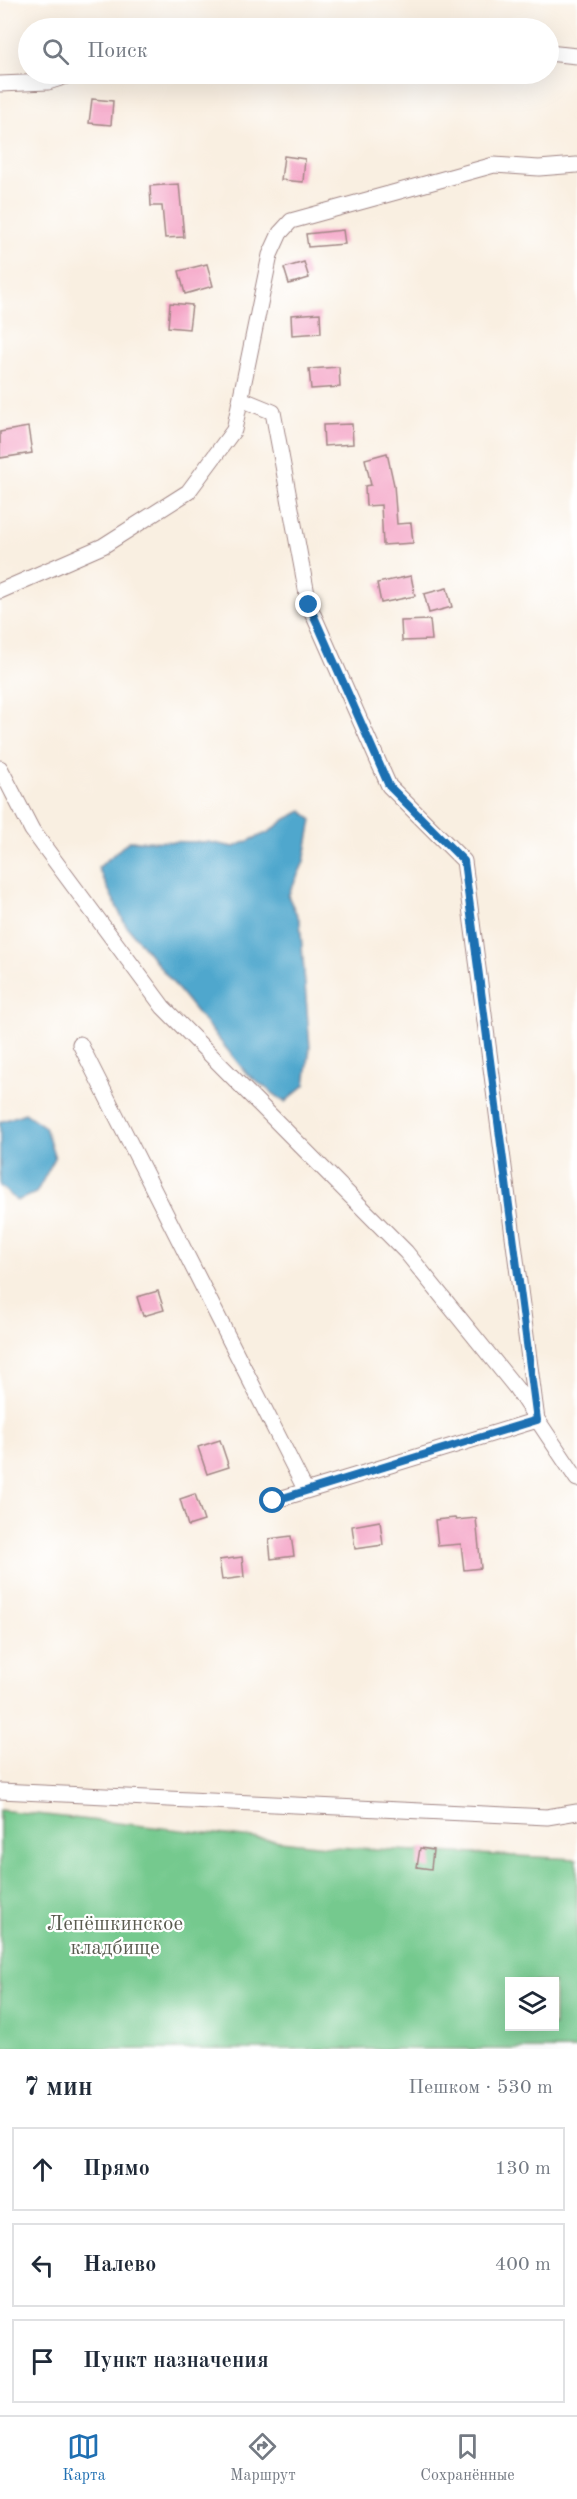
<!DOCTYPE html>
<html lang="ru">
<head>
<meta charset="utf-8">
<style>
	:root { --surface:#fff; --page:#f6f6f7; --text:#1f2937; --muted:#747a83; --line:#e0e1e3; --accent:#1f6fb2 }
	body { margin:0; font-family:"Old Standard TT",serif; background:var(--page); color:var(--text) }
	.controls { position:absolute; right:18px; bottom:18px; display:grid; overflow:hidden; border-radius:0px; box-shadow:0 6px 24px #0002 }
	.controls button { width:54px; height:54px; display:grid; place-items:center; padding:0; border:0; border-bottom:2px solid var(--line); background:var(--surface); color:var(--text); font:30px sans-serif }
	.stop { position:absolute; width:18px; height:18px; margin:-14px; border:4px solid #1f6fb2; border-radius:50%; background:#fff }
	.stop.end { background:#1f6fb2; border-color:#fff; box-shadow:0 2px 6px #0008 }
	.list { margin:0; padding:0; list-style:none }
	h2 { display:flex; justify-content:space-between; align-items:center; height:78px; margin:0; padding:0 24px; font-size:26px }
	h2 small { font-size:20px; font-weight:400; color:var(--muted) }
	.list li { display:grid; grid-template-columns:39px 1fr auto; gap:18px; align-items:center; box-sizing:border-box; height:84px; margin:0 12px 12px; padding:0 12px; border:2px solid var(--line); border-radius:0px }
	.list b { display:block; font-size:22px; white-space:nowrap }
	.list em { font-size:20px; font-style:normal; color:var(--muted) }
	.icon { flex:none; width:33px; height:33px; fill:none; stroke:currentColor; stroke-width:2; stroke-linecap:round; stroke-linejoin:round }
	.map { position:relative; flex:none; width:577px; height:2049px; overflow:hidden }
	.search { position:absolute; background:var(--surface); box-shadow:0 6px 24px #0002; left:18px; right:18px; top:18px; height:66px; display:flex; align-items:center; gap:15px; box-sizing:border-box; padding:0 21px; border-radius:33px; color:var(--muted); font-size:22px }
	.sheet { height:366px; background:var(--surface) }
	nav { display:flex; justify-content:space-around; align-items:center; box-sizing:border-box; height:84px; border-top:2px solid var(--line); background:var(--surface); font-size:16px; color:var(--muted) }
	nav a { display:grid; justify-items:center; gap:3px }
	nav .on { color:var(--accent) }
	.map>svg:first-child { display:block }
	.green { fill:#74c98e; stroke:#5f745c; stroke-width:1.5; fill-rule:evenodd }
	.water { fill:#50a7cd; stroke:#4d637c; stroke-width:1.5 }
	.building { fill:#f4a2c5 }
	.lines { fill:none; stroke-linecap:round; stroke-linejoin:round }
	.minor-casing { stroke:#a28786; stroke-width:17 }
	.minor { stroke:#fff; stroke-width:15 }
	.route { stroke:#1f6fb2; stroke-width:8 }
	.labels { text-anchor:middle; dominant-baseline:central; stroke-width:4.5; stroke-linejoin:round; paint-order:stroke }
	.park-label { font-size:21px; fill:#595a4e; stroke:#fff }
</style>
</head>
<body>
<div class="map">
<svg width="577" height="2049" viewBox="0 0 577 2049">
	<rect width="100%" height="100%" fill="#fff"/>
	<filter id="ink" filterUnits="userSpaceOnUse"><feTurbulence type="fractalNoise" baseFrequency=".0167" numOctaves="2"/><feDisplacementMap in="SourceGraphic" scale="12" xChannelSelector="R" yChannelSelector="G"/><feConvolveMatrix kernelMatrix="1 2 1 2 8 2 1 2 1" color-interpolation-filters="sRGB"/></filter>
	<filter id="wash" filterUnits="userSpaceOnUse"><feTurbulence type="fractalNoise" baseFrequency=".008" numOctaves="4" result="noise"/><feDisplacementMap in="SourceGraphic" scale="24" xChannelSelector="R" yChannelSelector="G"/><feGaussianBlur stdDeviation="1.35" result="paint"/><feColorMatrix in="noise" values="0 0 0 0 0 0 0 0 0 0 0 0 0 0 0 0 0 1.4 0 .05"/><feComposite in="paint" operator="in"/></filter>
	<g filter="url(#wash)">
		<rect width="100%" height="100%" fill="#f9efe1"/>
		<!-- green -->
		<path class="green" d="M 0,1810 L 335,1847 L 577,1859 L 577,2049 L 0,2049 ZM 510,1982 L 554,1982 L 554,2026 L 510,2026 Z"/>
		<!-- water -->
		<path class="water" d="M 302,811 L 312,820 L 304,862 L 288,896 L 300,921 L 310,1048 L 305,1085 L 285,1102 L 247,1074 L 125,924 L 98,868 L 129,841 L 208,842 L 234,847 L 269,832 L 286,819 Z
			M 25,1113 L 45,1127 L 55,1158 L 36,1193 L 17,1201 L 0,1186 L 0,1122 Z"/>
		<g id="blocks">
			<!-- building -->
			<path class="building" d="M 92,99 L 113,101 L 111,125 L 89,123 Z
				M 284,156 L 305,159 L 303,182 L 281,180 Z
				M 179,184 L 184,237 L 165,238 L 162,206 L 151,206 L 150,186 Z
				M 343,230 L 345,244 L 308,247 L 306,234 Z
				M 304,262 L 309,278 L 289,284 L 284,268 Z
				M 207,264 L 213,286 L 185,294 L 179,271 Z
				M 170,303 L 192,305 L 189,329 L 168,327 Z
				M 320,313 L 321,333 L 292,335 L 291,315 Z
				M 339,367 L 340,387 L 311,389 L 309,369 Z
				M 352,424 L 353,444 L 324,446 L 323,425 Z
				M 28,427 L 32,453 L 0,458 L 0,432 Z
				M 387,453 L 394,485 L 397,524 L 411,523 L 413,543 L 383,545 L 381,505 L 366,506 L 365,486 L 371,485 L 365,459 Z
				M 411,576 L 415,596 L 381,603 L 377,583 Z
				M 447,588 L 452,607 L 429,613 L 424,594 Z
				M 430,620 L 432,640 L 402,641 L 401,621 Z
				M 158,1291 L 164,1310 L 143,1316 L 137,1297 Z
				M 220,1440 L 229,1467 L 207,1474 L 198,1447 Z
				M 195,1494 L 204,1521 L 188,1526 L 180,1499 Z
				M 455,1518 L 456,1520 L 476,1518 L 481,1568 L 464,1570 L 461,1544 L 438,1546 L 435,1520 Z
				M 380,1521 L 383,1545 L 355,1549 L 352,1526 Z
				M 291,1536 L 294,1556 L 271,1559 L 269,1539 Z
				M 242,1557 L 244,1577 L 222,1580 L 219,1560 Z
				M 420,1848 L 433,1850 L 431,1869 L 417,1867 Z"/>
		</g>
	</g>
	<g filter="url(#ink)">
		<use href="#blocks" fill-opacity="0" stroke="#a28786" stroke-width="1.5"/>
		<g class="lines">
			<!-- minor casing -->
			<g class="minor-casing">
				<path id="minor" d="M 548,53 L 577,56
					M 0,84 L 48,82 L 73,74
					M 241,399 L 273,412 L 309,605 L 389,786 L 464,861 L 537,1420 L 273,1501
					M 0,591 L 103,546 L 188,492 L 234,430 L 270,255 L 280,233 L 291,221 L 494,165 L 539,168 L 577,165
					M 0,768 L 32,830 L 163,1007 L 406,1252 L 516,1388 L 577,1479
					M 80,1044 L 306,1491
					M 0,1791 L 547,1817 L 577,1812"/>
			</g>
			<!-- minor -->
			<use href="#minor" class="minor"/>
		</g>
	</g>
	<g class="lines" filter="url(#ink)">
		<!-- route -->
		<path class="route" d="M 273,1501 L 537,1420 L 464,861 L 389,786 L 309,605"/>
	</g>
	<g class="labels">
		<!-- park labels -->
		<g class="park-label">
			<text x="115" y="1924">Лепёшкинское<tspan x="115" dy="24">кладбище</tspan></text>
		</g>
	</g>
</svg>
<div class="controls">
<button><svg class="icon" aria-label="layers" viewBox="0 0 24 24"><path d="M12 4l9 5-9 5-9-5zM3 14l9 5 9-5"/></svg></button>
</div>
<div class="stop" style="left:273px;top:1501px"></div>
<div class="stop end" style="left:309px;top:605px"></div>
<div class="search"><svg class="icon" aria-label="search" viewBox="0 0 24 24"><circle cx="10" cy="10" r="6"/><path d="M15 15l6 6"/></svg>Поиск</div>
</div>
<section class="sheet">
<h2>7 мин<small>Пешком · 530 m</small></h2>
<ul class="list">
<li><svg class="icon" aria-label="ahead" viewBox="0 0 24 24"><path d="M12 20V5M6 11l6-6 6 6"/></svg><div><b>Прямо</b></div><em>130 m</em></li>
<li><svg class="icon" aria-label="left" viewBox="0 0 24 24"><path d="M17 20v-9H6M10 6l-5 5 5 5"/></svg><div><b>Налево</b></div><em>400 m</em></li>
<li><svg class="icon" aria-label="arrive" viewBox="0 0 24 24"><path d="M6 21V4h12l-3 4 3 4H6"/></svg><div><b>Пункт назначения</b></div></li>
</ul>
</section>
<nav>
<a class="on"><svg class="icon" aria-label="map" viewBox="0 0 24 24"><path d="M3 6l6-2 6 2 6-2v14l-6 2-6-2-6 2zM9 4v14M15 6v14"/></svg>Карта</a>
<a><svg class="icon" aria-label="directions" viewBox="0 0 24 24"><path d="M12 3l9 9-9 9-9-9zM9 14v-3h6M13 9l2 2-2 2"/></svg>Маршрут</a>
<a><svg class="icon" aria-label="saved" viewBox="0 0 24 24"><path d="M7 4h10v16l-5-4-5 4z"/></svg>Сохранённые</a>
</nav>
</body>
</html>
